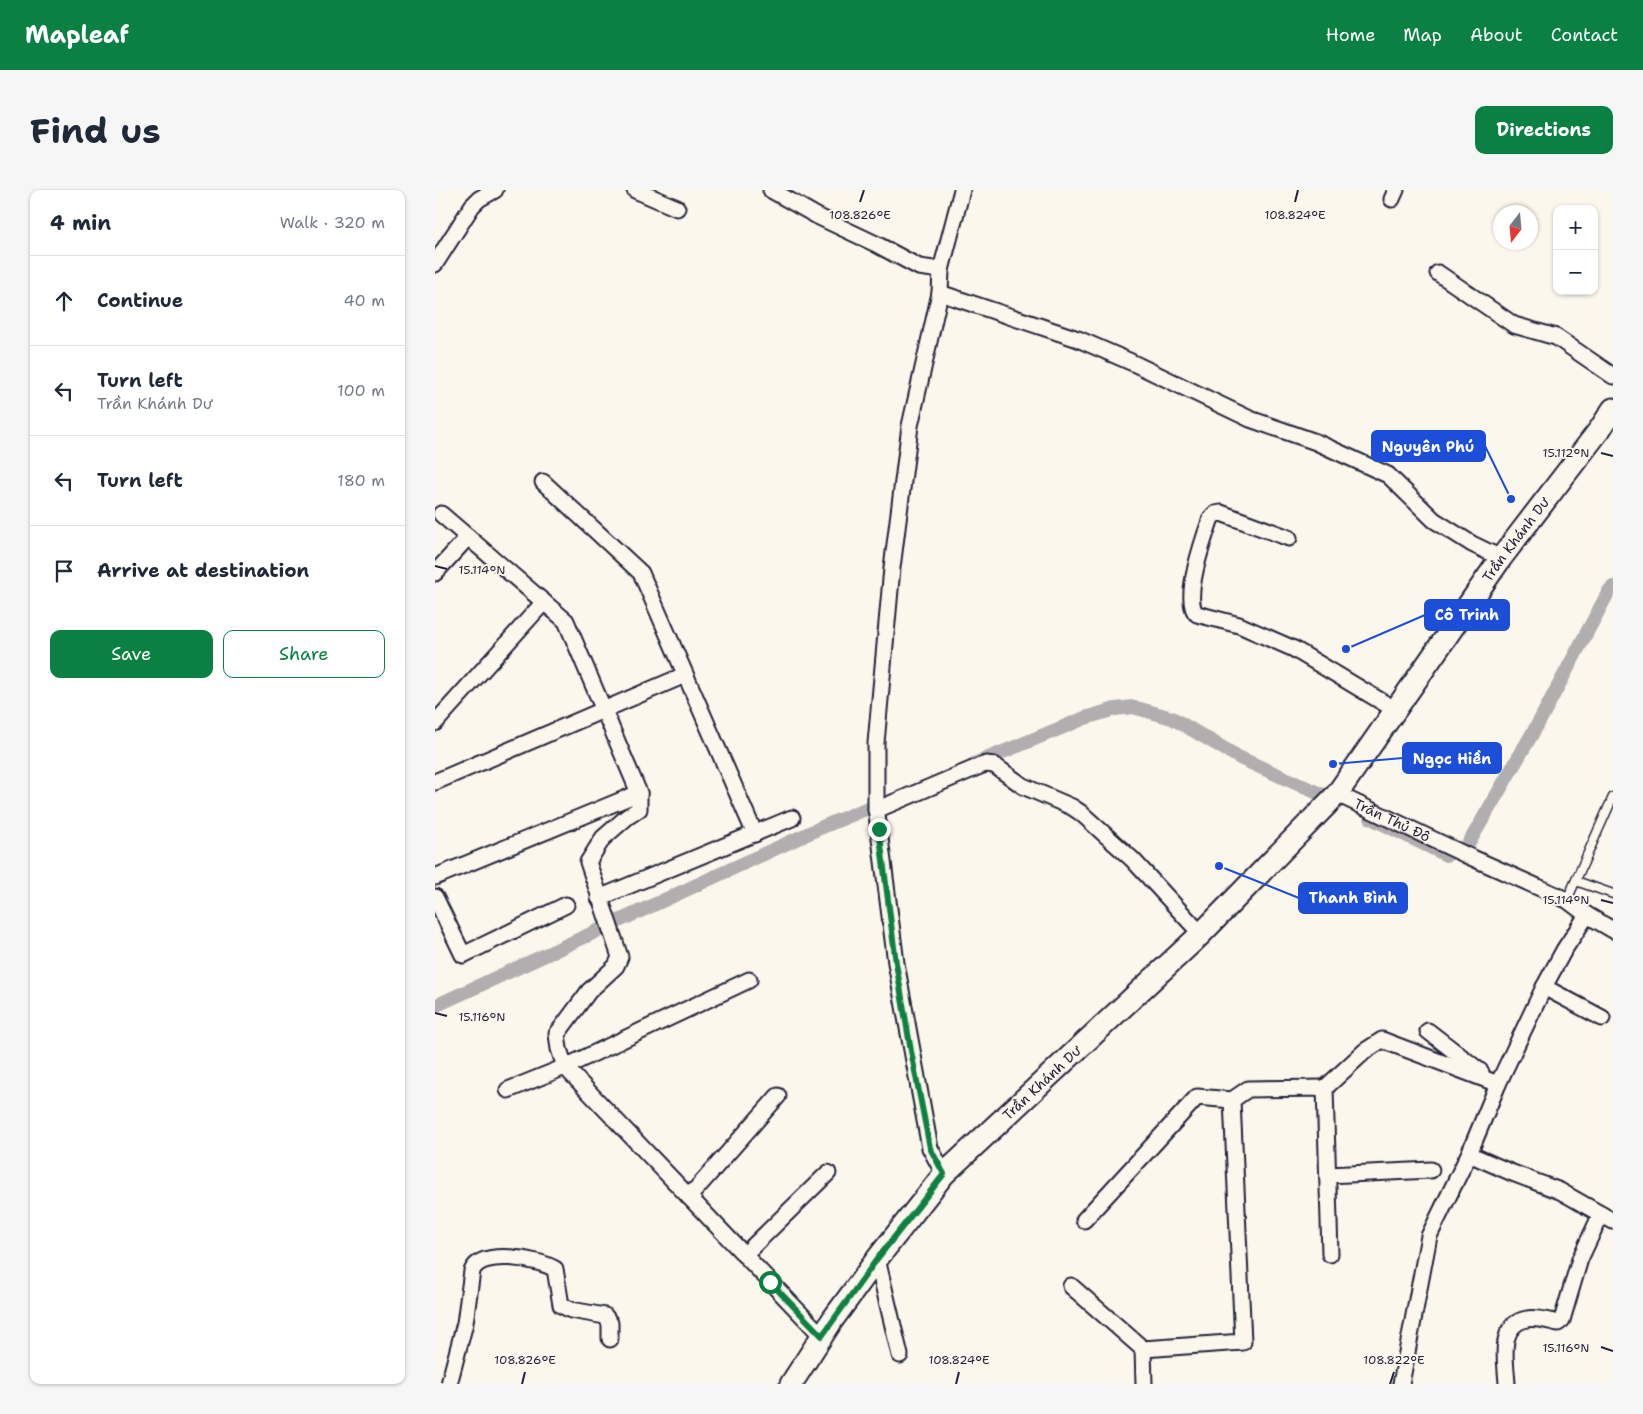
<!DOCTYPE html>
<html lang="en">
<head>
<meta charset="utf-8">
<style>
	:root { --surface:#fff; --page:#f6f6f7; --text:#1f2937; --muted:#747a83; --line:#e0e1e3; --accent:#0b8043 }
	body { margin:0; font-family:"Shantell Sans",sans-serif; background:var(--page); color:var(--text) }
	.controls { position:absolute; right:15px; top:15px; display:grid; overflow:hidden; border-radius:10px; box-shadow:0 1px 4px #0004 }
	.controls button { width:45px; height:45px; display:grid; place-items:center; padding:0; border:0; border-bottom:1px solid var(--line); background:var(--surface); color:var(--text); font:25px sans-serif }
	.compass { position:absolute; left:1058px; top:15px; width:45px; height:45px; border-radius:50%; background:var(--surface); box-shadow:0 1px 4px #0004; rotate:196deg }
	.stop { position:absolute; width:15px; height:15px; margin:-11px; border:4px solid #0b8043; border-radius:50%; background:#fff }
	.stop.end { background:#0b8043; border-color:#fff; box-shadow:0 1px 5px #0008 }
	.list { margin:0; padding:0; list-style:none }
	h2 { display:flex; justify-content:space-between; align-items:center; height:65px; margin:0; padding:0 20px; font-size:21px }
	h2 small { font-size:16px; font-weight:400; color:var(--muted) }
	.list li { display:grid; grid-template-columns:32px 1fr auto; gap:15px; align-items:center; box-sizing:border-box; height:90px; padding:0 20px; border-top:1px solid var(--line) }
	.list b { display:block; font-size:19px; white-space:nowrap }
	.list p { margin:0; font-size:16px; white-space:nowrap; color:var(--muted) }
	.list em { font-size:16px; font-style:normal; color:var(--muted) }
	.actions { display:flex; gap:10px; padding:15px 20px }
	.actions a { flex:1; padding:11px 0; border:1px solid var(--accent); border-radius:10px; text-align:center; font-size:18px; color:var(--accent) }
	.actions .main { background:var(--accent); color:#fff }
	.icon { flex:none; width:28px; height:28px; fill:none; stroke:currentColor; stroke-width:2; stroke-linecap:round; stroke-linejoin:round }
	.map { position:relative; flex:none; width:1178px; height:1194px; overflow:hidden; border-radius:10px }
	header { display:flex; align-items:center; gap:30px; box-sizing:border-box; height:70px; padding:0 25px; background:var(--accent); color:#fff }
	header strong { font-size:24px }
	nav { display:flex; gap:28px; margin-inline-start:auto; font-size:18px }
	.intro { display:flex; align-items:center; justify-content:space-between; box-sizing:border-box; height:120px; padding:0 30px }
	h1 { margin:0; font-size:35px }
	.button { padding:12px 22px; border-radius:10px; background:var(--accent); color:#fff; font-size:18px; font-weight:700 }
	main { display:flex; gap:30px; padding:0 30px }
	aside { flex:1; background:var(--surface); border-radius:10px; box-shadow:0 1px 4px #0004 }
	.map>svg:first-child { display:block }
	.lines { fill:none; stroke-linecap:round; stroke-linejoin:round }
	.canal { stroke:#b1aeb0; stroke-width:14 }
	.lane-casing { stroke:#22223b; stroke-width:11 }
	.street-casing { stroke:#22223b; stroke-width:19 }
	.secondary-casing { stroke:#22223b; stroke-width:25 }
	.lane { stroke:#fbf7ec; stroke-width:8 }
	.street { stroke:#fbf7ec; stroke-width:15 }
	.secondary { stroke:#fbf7ec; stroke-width:21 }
	.route { stroke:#0b8043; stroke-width:6 }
	.ticks { fill:none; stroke:#22223b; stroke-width:2 }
	.labels { text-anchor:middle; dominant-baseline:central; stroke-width:4; stroke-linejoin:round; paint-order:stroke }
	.street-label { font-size:14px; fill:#22223b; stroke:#fbf7ec }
	.ticks-label { font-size:12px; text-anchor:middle; fill:#22223b; stroke:#fbf7ec; stroke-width:4; stroke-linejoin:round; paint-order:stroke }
	.leader { fill:none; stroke:#1d4ed8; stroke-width:2 }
	.callout-dot { fill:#1d4ed8; stroke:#fbf7ec; stroke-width:2 }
	.callout { fill:#1d4ed8; stroke:#1d4ed8; stroke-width:2 }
	.callout-label { font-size:15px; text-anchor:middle; font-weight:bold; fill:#fff }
</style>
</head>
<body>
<header>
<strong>Mapleaf</strong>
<nav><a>Home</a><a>Map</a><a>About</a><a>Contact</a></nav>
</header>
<div class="intro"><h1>Find us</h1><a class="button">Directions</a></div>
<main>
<aside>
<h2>4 min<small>Walk · 320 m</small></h2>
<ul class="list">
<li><svg class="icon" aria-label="ahead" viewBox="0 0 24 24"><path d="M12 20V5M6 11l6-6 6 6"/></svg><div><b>Continue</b></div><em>40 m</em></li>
<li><svg class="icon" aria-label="left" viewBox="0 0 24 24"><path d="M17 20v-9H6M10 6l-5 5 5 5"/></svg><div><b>Turn left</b><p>Trần Khánh Dư</p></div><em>100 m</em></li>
<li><svg class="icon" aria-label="left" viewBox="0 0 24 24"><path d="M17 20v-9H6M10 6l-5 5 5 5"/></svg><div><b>Turn left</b></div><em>180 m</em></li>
<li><svg class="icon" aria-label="arrive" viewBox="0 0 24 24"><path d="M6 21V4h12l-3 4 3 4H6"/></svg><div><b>Arrive at destination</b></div></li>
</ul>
<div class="actions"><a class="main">Save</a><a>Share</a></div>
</aside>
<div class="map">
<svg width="1178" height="1194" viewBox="0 0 1178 1194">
	<rect width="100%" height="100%" fill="#fbf7ec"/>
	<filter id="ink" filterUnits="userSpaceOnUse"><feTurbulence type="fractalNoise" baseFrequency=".02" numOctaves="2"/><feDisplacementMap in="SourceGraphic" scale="10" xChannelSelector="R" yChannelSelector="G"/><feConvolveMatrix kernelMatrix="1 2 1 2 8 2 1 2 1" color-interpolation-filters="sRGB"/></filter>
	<g filter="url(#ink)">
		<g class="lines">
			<!-- canal -->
			<path class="canal" d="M 539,574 L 650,528 L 680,519 L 698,517 L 737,528 L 805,568 L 903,612
				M 936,628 L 1011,665 L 1031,658 L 1104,532 L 1174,401 L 1178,397
				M 0,816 L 385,638 L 450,611"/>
			<!-- lane casing -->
			<g class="lane-casing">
				<path id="lane" d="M 1141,691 L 1178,704
					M 1132,710 L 1178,607"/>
			</g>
			<!-- street casing -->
			<g class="street-casing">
				<g id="street">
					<path d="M 200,0 L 242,18"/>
					<path d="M 336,0 L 382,26 L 441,54 L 484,77 L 506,80"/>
					<path d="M 957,9 L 961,0"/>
					<path d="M 0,74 L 37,16 L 44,9 L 60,0"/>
					<path d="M 1003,83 L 1079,135 L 1121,147 L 1178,186"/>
					<path d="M 505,103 L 643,149 L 696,172 L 815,229 L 881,252 L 953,285 L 999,330 L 1037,354 L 1066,368"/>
					<path d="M 108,292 L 206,383 L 320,644"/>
					<path d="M 6,324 L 131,431 L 204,603 L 204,619 L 192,627 L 168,648 L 153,672 L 185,767 L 181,776 L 154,801 L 122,844 L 124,859 L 130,877 L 387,1146"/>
					<path d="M 854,348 L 786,323 L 780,324 L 776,328 C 770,345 746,412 762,424 L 804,435 L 859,459 L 959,519"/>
					<path d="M 0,383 L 33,347"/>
					<path d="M 0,533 L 109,412"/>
					<path d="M 0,592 L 250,485"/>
					<path id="s1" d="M 902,604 L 1031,665 L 1132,710 L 1152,725 L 1178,740"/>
					<path d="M 441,620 L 545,576 L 551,574 L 559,575 L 588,596 L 637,617 L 646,623 L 698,670 L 766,744"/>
					<path d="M 0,687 L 204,603"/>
					<path d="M 0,707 L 28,765 L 131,715"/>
					<path d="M 164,708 L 357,628"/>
					<path d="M 1109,797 L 1167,828"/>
					<path d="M 993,841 L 1046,882"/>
					<path d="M 890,898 L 930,861 L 947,850 L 1063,894"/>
					<path d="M 73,900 L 130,877 L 314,790"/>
					<path d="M 1034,964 L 1075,982 L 1125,1001 L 1178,1031"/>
					<path d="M 509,984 L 495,958 L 461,773 L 441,617 L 441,553 L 457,378 L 475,236 L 505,103 L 506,80 L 527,0"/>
					<path d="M 893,985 L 996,980"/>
					<path d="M 254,1007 L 343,906"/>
					<path d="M 649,1030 L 762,907 L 797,910"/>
					<path d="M 309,1065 L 393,983"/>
					<path d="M 442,1069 L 465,1165"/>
					<path d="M 636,1096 L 708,1159"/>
					<path d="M 14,1194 L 30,1133 L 37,1081 C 46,1058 103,1069 120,1079 L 126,1115 L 136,1120 L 170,1126 L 175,1133 L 175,1149"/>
					<path d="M 709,1194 L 708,1159 L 808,1152 L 797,910 L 813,899 L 890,898 L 895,1064"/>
					<path d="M 966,1194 L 994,1046 L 1034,964 L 1063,894 L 1109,797 L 1129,760 L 1152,725"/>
					<path d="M 1072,1194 C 1071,1172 1062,1134 1092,1129 C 1101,1127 1114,1131 1123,1133 L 1127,1130 L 1145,1069 L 1166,1024"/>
				</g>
			</g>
			<!-- secondary casing -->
			<g class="secondary-casing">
				<g id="secondary">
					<path id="s2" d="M 356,1194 L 398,1129 L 442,1069 L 509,984 L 766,744 L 902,604 L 1066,368 L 1165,239 L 1178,219"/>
				</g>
			</g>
			<!-- lane -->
			<use href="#lane" class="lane"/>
			<!-- street -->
			<use href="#street" class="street"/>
			<!-- secondary -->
			<use href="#secondary" class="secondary"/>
		</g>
	</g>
	<g class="lines" filter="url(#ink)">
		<!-- route -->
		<path class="route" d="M 335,1092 L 387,1146 L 442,1069 L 509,984 L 495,958 L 476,861 L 461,773 L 444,639"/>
	</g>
	<!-- ticks -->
	<path class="ticks" d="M 425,12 L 429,0M 860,12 L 863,0M 1166,263 L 1178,266M 0,376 L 12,379M 1166,710 L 1178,713M 0,823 L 12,826M 1166,1157 L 1178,1161M 87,1194 L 90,1182M 521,1194 L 524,1182M 955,1194 L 959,1182"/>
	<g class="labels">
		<!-- street labels -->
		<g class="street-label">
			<text stroke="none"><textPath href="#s2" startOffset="1118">Trần Khánh Dư</textPath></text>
			<text stroke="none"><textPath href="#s1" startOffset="61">Trần Thủ Độ</textPath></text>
			<text stroke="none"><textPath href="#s2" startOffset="394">Trần Khánh Dư</textPath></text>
		</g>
	</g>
	<g class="ticks-label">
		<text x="425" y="29">108.826°E</text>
		<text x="860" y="29">108.824°E</text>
		<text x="1131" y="267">15.112°N</text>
		<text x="47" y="384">15.114°N</text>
		<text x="1131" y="714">15.114°N</text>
		<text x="47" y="831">15.116°N</text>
		<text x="1131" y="1162">15.116°N</text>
		<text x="90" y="1174">108.826°E</text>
		<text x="524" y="1174">108.824°E</text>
		<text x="959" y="1174">108.822°E</text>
	</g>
	<!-- callouts -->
	<path class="leader" d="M1076 309L1050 256M911 459L990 425M898 574L968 568M784 676L864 708"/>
	<g class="callout-dot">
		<circle cx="1076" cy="309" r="5"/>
		<circle cx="911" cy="459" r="5"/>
		<circle cx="898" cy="574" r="5"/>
		<circle cx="784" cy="676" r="5"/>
	</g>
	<g class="callout">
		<rect x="937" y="241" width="113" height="30" rx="5"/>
		<rect x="990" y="410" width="84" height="30" rx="5"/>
		<rect x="968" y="553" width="98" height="30" rx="5"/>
		<rect x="864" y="693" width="108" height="30" rx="5"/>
	</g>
	<g class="callout-label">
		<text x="993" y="262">Nguyên Phú</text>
		<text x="1032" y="430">Cô Trinh</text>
		<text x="1017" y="574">Ngọc Hiền</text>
		<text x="918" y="713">Thanh Bình</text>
	</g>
</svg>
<div class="controls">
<button>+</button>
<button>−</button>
</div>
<svg class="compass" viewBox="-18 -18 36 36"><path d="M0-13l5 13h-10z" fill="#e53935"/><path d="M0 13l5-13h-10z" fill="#747a83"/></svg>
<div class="stop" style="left:335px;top:1092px"></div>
<div class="stop end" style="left:444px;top:639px"></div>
</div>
</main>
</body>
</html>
